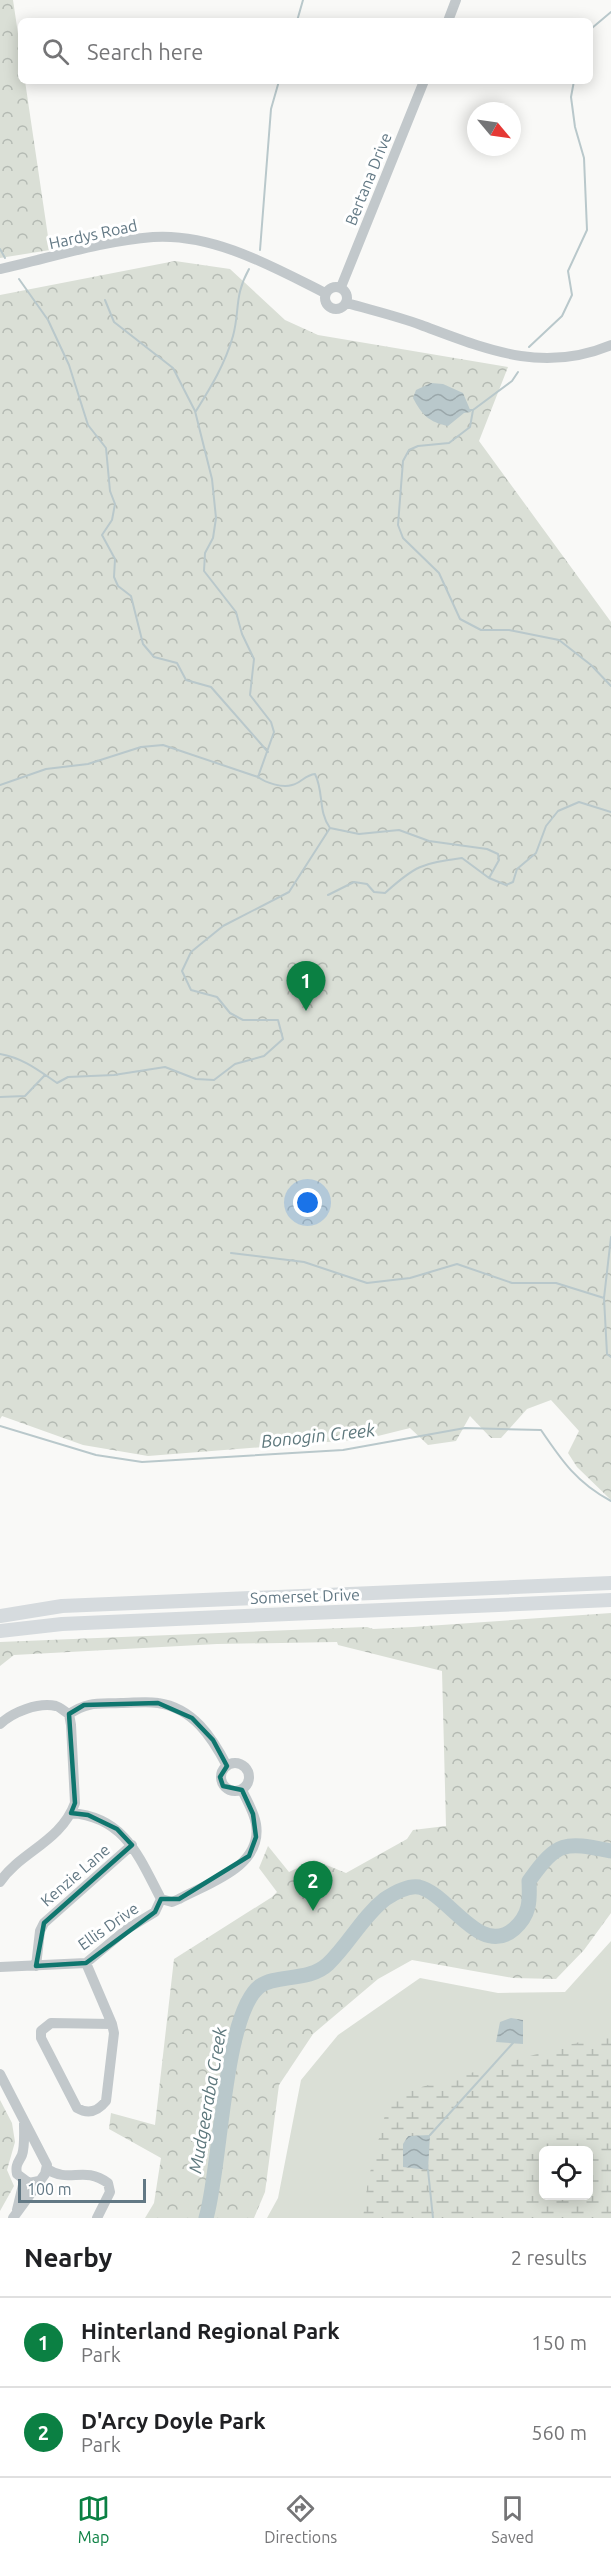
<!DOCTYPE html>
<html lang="en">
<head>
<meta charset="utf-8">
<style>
	:root { --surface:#fff; --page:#f6f6f6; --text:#202124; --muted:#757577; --line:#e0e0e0; --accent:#0b8043 }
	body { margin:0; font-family:Ubuntu,sans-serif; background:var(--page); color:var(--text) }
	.controls { position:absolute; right:18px; bottom:18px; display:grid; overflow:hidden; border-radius:9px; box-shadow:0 3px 15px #0003 }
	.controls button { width:54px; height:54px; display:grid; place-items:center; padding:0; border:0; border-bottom:2px solid var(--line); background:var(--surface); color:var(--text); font:30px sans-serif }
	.compass { position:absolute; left:467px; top:102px; width:54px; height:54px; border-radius:50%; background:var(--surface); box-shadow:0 3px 15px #0003; rotate:119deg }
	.scale { position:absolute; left:18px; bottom:15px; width:128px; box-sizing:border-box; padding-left:6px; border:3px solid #627884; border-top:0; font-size:16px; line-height:21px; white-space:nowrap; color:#627884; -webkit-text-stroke:4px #fff; paint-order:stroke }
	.you { position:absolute; left:308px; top:1203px; width:21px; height:21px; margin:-15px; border:4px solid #fff; border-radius:50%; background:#1a73e8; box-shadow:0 0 0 9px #1a73e833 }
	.badge { display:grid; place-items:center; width:39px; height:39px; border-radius:50%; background:var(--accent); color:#fff; font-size:20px; font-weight:700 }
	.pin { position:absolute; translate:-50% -50px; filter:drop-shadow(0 2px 3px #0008) }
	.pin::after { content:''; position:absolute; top:32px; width:21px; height:18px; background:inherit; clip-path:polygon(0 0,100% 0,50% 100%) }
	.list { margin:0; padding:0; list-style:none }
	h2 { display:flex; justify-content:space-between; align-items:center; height:78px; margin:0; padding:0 24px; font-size:26px }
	h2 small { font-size:20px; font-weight:400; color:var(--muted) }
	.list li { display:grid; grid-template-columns:39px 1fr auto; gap:18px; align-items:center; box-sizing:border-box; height:90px; padding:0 24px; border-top:2px solid var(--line) }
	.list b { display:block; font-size:22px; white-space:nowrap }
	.list p { margin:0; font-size:20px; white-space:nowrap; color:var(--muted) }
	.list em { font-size:20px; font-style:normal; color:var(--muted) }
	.icon { flex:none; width:33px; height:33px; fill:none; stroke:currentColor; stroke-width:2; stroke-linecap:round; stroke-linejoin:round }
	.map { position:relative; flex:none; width:611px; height:2218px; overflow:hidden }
	.search { position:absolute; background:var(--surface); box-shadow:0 3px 15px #0003; left:18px; right:18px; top:18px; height:66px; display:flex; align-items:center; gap:15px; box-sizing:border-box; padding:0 21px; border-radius:9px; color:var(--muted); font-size:22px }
	.sheet { height:258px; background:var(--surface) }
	nav { display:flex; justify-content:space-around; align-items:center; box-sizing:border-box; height:84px; border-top:2px solid var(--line); background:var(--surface); font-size:16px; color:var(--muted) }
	nav a { display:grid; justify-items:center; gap:3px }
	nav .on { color:var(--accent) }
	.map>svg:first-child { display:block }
	.green { fill:#dadfd6; fill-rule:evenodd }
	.forest { fill:url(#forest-crowns) }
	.wetland { fill:url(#wetland-marsh); fill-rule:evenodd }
	.water { fill:url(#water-waves) }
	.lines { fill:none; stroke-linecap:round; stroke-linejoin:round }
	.stream { stroke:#b9c8cb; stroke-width:2 }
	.river { stroke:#b9c8cb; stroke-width:15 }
	.minor { stroke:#c2c8cb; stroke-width:10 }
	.major { stroke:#d6dbde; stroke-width:14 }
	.marked { fill:none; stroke:#0f766e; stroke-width:4.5; stroke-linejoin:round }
	.labels { text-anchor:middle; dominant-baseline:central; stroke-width:6; stroke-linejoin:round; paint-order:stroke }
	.street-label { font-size:16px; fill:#627884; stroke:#fff }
	.water-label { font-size:18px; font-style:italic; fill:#5e787d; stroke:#fff }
</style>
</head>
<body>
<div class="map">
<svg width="611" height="2218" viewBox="0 0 611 2218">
	<defs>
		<pattern id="forest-crowns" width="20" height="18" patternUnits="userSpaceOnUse" patternTransform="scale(1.5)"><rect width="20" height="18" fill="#dadfd6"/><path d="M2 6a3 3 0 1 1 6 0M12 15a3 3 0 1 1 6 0" fill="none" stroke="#b4bab3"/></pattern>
		<pattern id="wetland-marsh" width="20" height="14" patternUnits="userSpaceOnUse" patternTransform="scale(1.5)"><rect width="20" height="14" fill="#dadfd6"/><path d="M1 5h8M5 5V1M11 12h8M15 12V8" fill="none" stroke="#b4bab3"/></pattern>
		<pattern id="water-waves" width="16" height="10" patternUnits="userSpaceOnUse" patternTransform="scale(1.5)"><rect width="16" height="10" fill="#b9c8cb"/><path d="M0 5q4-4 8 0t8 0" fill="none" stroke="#9aa7aa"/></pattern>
	</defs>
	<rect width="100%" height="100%" fill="#f9f9f7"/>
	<!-- green -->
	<path class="green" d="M 611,1941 L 611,2218 L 267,2218 L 278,2198 L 301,2080 L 338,2035 L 420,1978 L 498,1993 L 565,1992 ZM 544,2150 L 588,2150 L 588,2196 L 544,2196 Z"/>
	<!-- forest -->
	<path class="forest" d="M 0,0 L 13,0 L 21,54 L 21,81 L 25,81 L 50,250 L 0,258 Z
		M 175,261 L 230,269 L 285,320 L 318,335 L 508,367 L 479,441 L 611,622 L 611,1500 L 577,1467 L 568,1453 L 579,1431 L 551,1400 L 527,1409 L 501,1438 L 491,1438 L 470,1416 L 456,1441 L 428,1445 L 410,1428 L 366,1439 L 148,1456 L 83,1445 L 2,1416 L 0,1419 L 0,295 Z
		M 611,1613 L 611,1913 L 584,1950 L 556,1979 L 513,1978 L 412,1960 L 378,1979 L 313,2034 L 279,2085 L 265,2192 L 254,2218 L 145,2218 L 154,2203 L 161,2158 L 109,2129 L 111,2113 L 155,2125 L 174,1959 L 272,1897 L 277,1892 L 259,1868 L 268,1846 L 289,1872 L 314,1860 L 346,1873 L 407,1839 L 413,1830 L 446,1826 L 442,1671 L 338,1645 L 337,1642 L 217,1644 L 14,1655 L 0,1666 L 0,1642 L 367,1627 L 373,1629 L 413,1627 Z
		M 0,2100 L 12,2123 L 15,2142 L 7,2170 L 14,2186 L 0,2211 Z"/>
	<!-- wetland -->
	<path class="wetland" d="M 611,2033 L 611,2218 L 363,2218 L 368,2180 L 390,2096 ZM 544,2150 L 588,2150 L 588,2196 L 544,2196 Z"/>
	<!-- water -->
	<path class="water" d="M 431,383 L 443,384 L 463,393 L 471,412 L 464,413 L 448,426 C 429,422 422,415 413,398 L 416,390 Z
		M 511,2018 L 523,2020 L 523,2044 L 496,2042 L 500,2022 Z
		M 430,2135 L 428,2170 L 403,2167 L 403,2144 L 408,2136 Z"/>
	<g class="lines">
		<!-- stream -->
		<path class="stream" d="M 297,21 L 303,0
			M 590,33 L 592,28 L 611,12
			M 0,249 L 5,258
			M 260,250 L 271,109 L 279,81
			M 19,279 L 48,320 L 69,365 L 88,425 L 106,448 L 110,491 L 115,504 L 112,520 L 102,535 L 115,559 L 114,577 L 118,586 L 131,596 L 143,644 L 154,657 L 177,663 L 186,680 L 211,687 L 268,752
			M 105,300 L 114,322 L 173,368 L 195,411 L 212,479 L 216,518 L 213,538 L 205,553 L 204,571 L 236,612 L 242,634 L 254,659 L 250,695 L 271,722 L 274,732 L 258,777
			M 529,347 L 562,316 L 572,295 L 568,271 L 587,230 L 584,158 L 575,127 L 571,97 L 574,81
			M 468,410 L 473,410 L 512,381 L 518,372
			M 473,410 L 470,427 L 449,443 L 418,446 L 409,450 L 403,461 L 398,525 L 403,538 L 439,573 L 460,619 L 481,630 L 509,630 L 559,640 L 591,665 L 611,686
			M 196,411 C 211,387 225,364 233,336 C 240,310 234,296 249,269
			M 0,785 L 46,769 L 88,764 L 141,747 L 163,745 L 258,777 C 266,783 282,788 292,785 C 301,783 305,775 315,774 C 324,792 318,812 330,828 L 359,834 L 399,830 L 429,841 L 487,849 L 498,854 L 499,860 L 489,878
			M 328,895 L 354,882 L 367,884 L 374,892 L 385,893 C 416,865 421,864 462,858 L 489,878 L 506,885 L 513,882 L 517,869 L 536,853 L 546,826 L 558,811 L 579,802 L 611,812
			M 0,1054 C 23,1058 38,1070 57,1083 L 68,1077 L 114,1075 L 165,1067 L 196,1079 L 214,1080 L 235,1064 L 264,1056 L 283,1039 L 278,1020 L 243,1020 L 230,1013 L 217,997 L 191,990 L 182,971 L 191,952 L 223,926 L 289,892 L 330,828
			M 0,1097 L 25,1096 L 45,1075
			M 611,1237 L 604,1298 L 607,1354 L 611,1357
			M 231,1253 L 304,1262 L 367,1283 L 410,1278 L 457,1264 L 512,1283 L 556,1283 L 604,1298
			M 0,1426 L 96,1455 L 142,1462 L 343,1450 L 465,1428 L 541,1430 C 562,1461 577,1483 611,1501
			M 430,2135 L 513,2043
			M 428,2170 L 433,2218"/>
		<!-- river -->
		<path class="river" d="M 206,2218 C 221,2169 223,2014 260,1986 C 276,1974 309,1982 328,1964 C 349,1944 362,1917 385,1899 C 394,1893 408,1885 419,1887 C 449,1894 480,1958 514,1929 C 530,1915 530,1901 529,1881 C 558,1840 565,1842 611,1851"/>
		<!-- minor -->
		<path class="minor" d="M 448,21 L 456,0
			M 0,269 C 50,258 101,241 153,237 C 214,233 273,267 325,293
			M325 298a11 11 0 1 1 22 0a11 11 0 1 1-22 0Z
			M 341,287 L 424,81
			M 347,303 C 371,310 397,316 421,325 C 486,349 542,374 611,345
			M 69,1714 C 89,1701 98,1704 121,1703 C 133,1703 146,1701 158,1703 C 193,1708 212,1737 227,1766
			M 0,1724 C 13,1712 38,1702 56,1706 C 60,1707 65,1712 69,1714
			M221 1777a14 14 0 1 1 28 0a14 14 0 1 1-28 0Z
			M 71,1813 C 125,1817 139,1857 161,1899
			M 0,1882 C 20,1852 61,1842 75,1803 L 71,1725 L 69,1714
			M 161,1899 L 172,1902 L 179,1899 C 208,1883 263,1867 256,1824 C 254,1812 247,1801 242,1790
			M 86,1963 L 112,2024 L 114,2033 L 106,2101 C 98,2111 89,2115 77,2108 L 41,2038 L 41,2031 L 51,2023 L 112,2024
			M 36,1966 L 40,1931 L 44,1923 L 132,1845
			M 0,1967 L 86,1963 L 127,1929 L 155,1912 L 161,1899
			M 0,2074 L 47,2165 L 45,2174 L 13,2218
			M 24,2123 C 24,2133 25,2146 22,2155 C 19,2162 15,2164 17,2174 L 29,2183 L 39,2181
			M 47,2169 C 70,2184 83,2165 108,2183 L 110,2192 L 97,2218
			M 17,2210 L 24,2181"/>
		<!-- major -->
		<path class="major" d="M 0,1616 L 62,1606 L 611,1583
			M 0,1631 L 62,1624 L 611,1600"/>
	</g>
	<!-- marked area -->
	<path class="marked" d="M 158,1703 L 192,1718 L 213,1740 L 227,1766 L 220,1777 L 223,1786 L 242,1790 L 253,1814 L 256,1837 L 249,1856 L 179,1899 L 161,1899 L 155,1912 L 86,1963 L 36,1966 L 44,1923 L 132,1845 L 117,1829 L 88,1815 L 71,1813 L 75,1803 L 69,1714 L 84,1705 Z"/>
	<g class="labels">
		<!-- street labels -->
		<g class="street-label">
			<text transform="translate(368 179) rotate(-68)">Bertana Drive</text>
			<text transform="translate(93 234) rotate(-12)">Hardys Road</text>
			<text transform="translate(305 1596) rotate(-2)">Somerset Drive</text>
			<text transform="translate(75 1875) rotate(-41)">Kenzie Lane</text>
			<text transform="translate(108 1926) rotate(-35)">Ellis Drive</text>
		</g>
		<!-- water labels -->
		<g class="water-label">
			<text transform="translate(318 1435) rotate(-6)">Bonogin Creek</text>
			<text transform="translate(207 2100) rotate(-80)">Mudgeeraba Creek</text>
		</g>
	</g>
</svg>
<div class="controls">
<button><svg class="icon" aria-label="locate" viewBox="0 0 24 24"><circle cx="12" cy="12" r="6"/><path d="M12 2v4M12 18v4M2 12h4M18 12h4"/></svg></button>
</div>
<svg class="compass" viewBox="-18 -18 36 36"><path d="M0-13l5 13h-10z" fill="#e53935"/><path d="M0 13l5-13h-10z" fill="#757577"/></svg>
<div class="scale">100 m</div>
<div class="you"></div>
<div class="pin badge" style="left:306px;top:1011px">1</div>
<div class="pin badge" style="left:313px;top:1911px">2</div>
<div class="search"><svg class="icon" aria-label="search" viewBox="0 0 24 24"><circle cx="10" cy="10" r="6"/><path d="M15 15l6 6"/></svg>Search here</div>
</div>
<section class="sheet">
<h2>Nearby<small>2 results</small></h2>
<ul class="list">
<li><span class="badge">1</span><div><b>Hinterland Regional Park</b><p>Park</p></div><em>150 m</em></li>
<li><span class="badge">2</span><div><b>D'Arcy Doyle Park</b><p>Park</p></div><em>560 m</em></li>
</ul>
</section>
<nav>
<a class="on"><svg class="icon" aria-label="map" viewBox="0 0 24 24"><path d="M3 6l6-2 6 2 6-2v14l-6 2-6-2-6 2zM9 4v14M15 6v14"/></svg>Map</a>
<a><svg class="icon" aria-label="directions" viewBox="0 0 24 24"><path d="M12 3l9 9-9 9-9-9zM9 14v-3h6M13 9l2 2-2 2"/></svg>Directions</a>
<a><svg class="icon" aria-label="saved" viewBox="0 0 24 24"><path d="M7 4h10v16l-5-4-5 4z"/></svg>Saved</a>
</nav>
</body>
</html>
